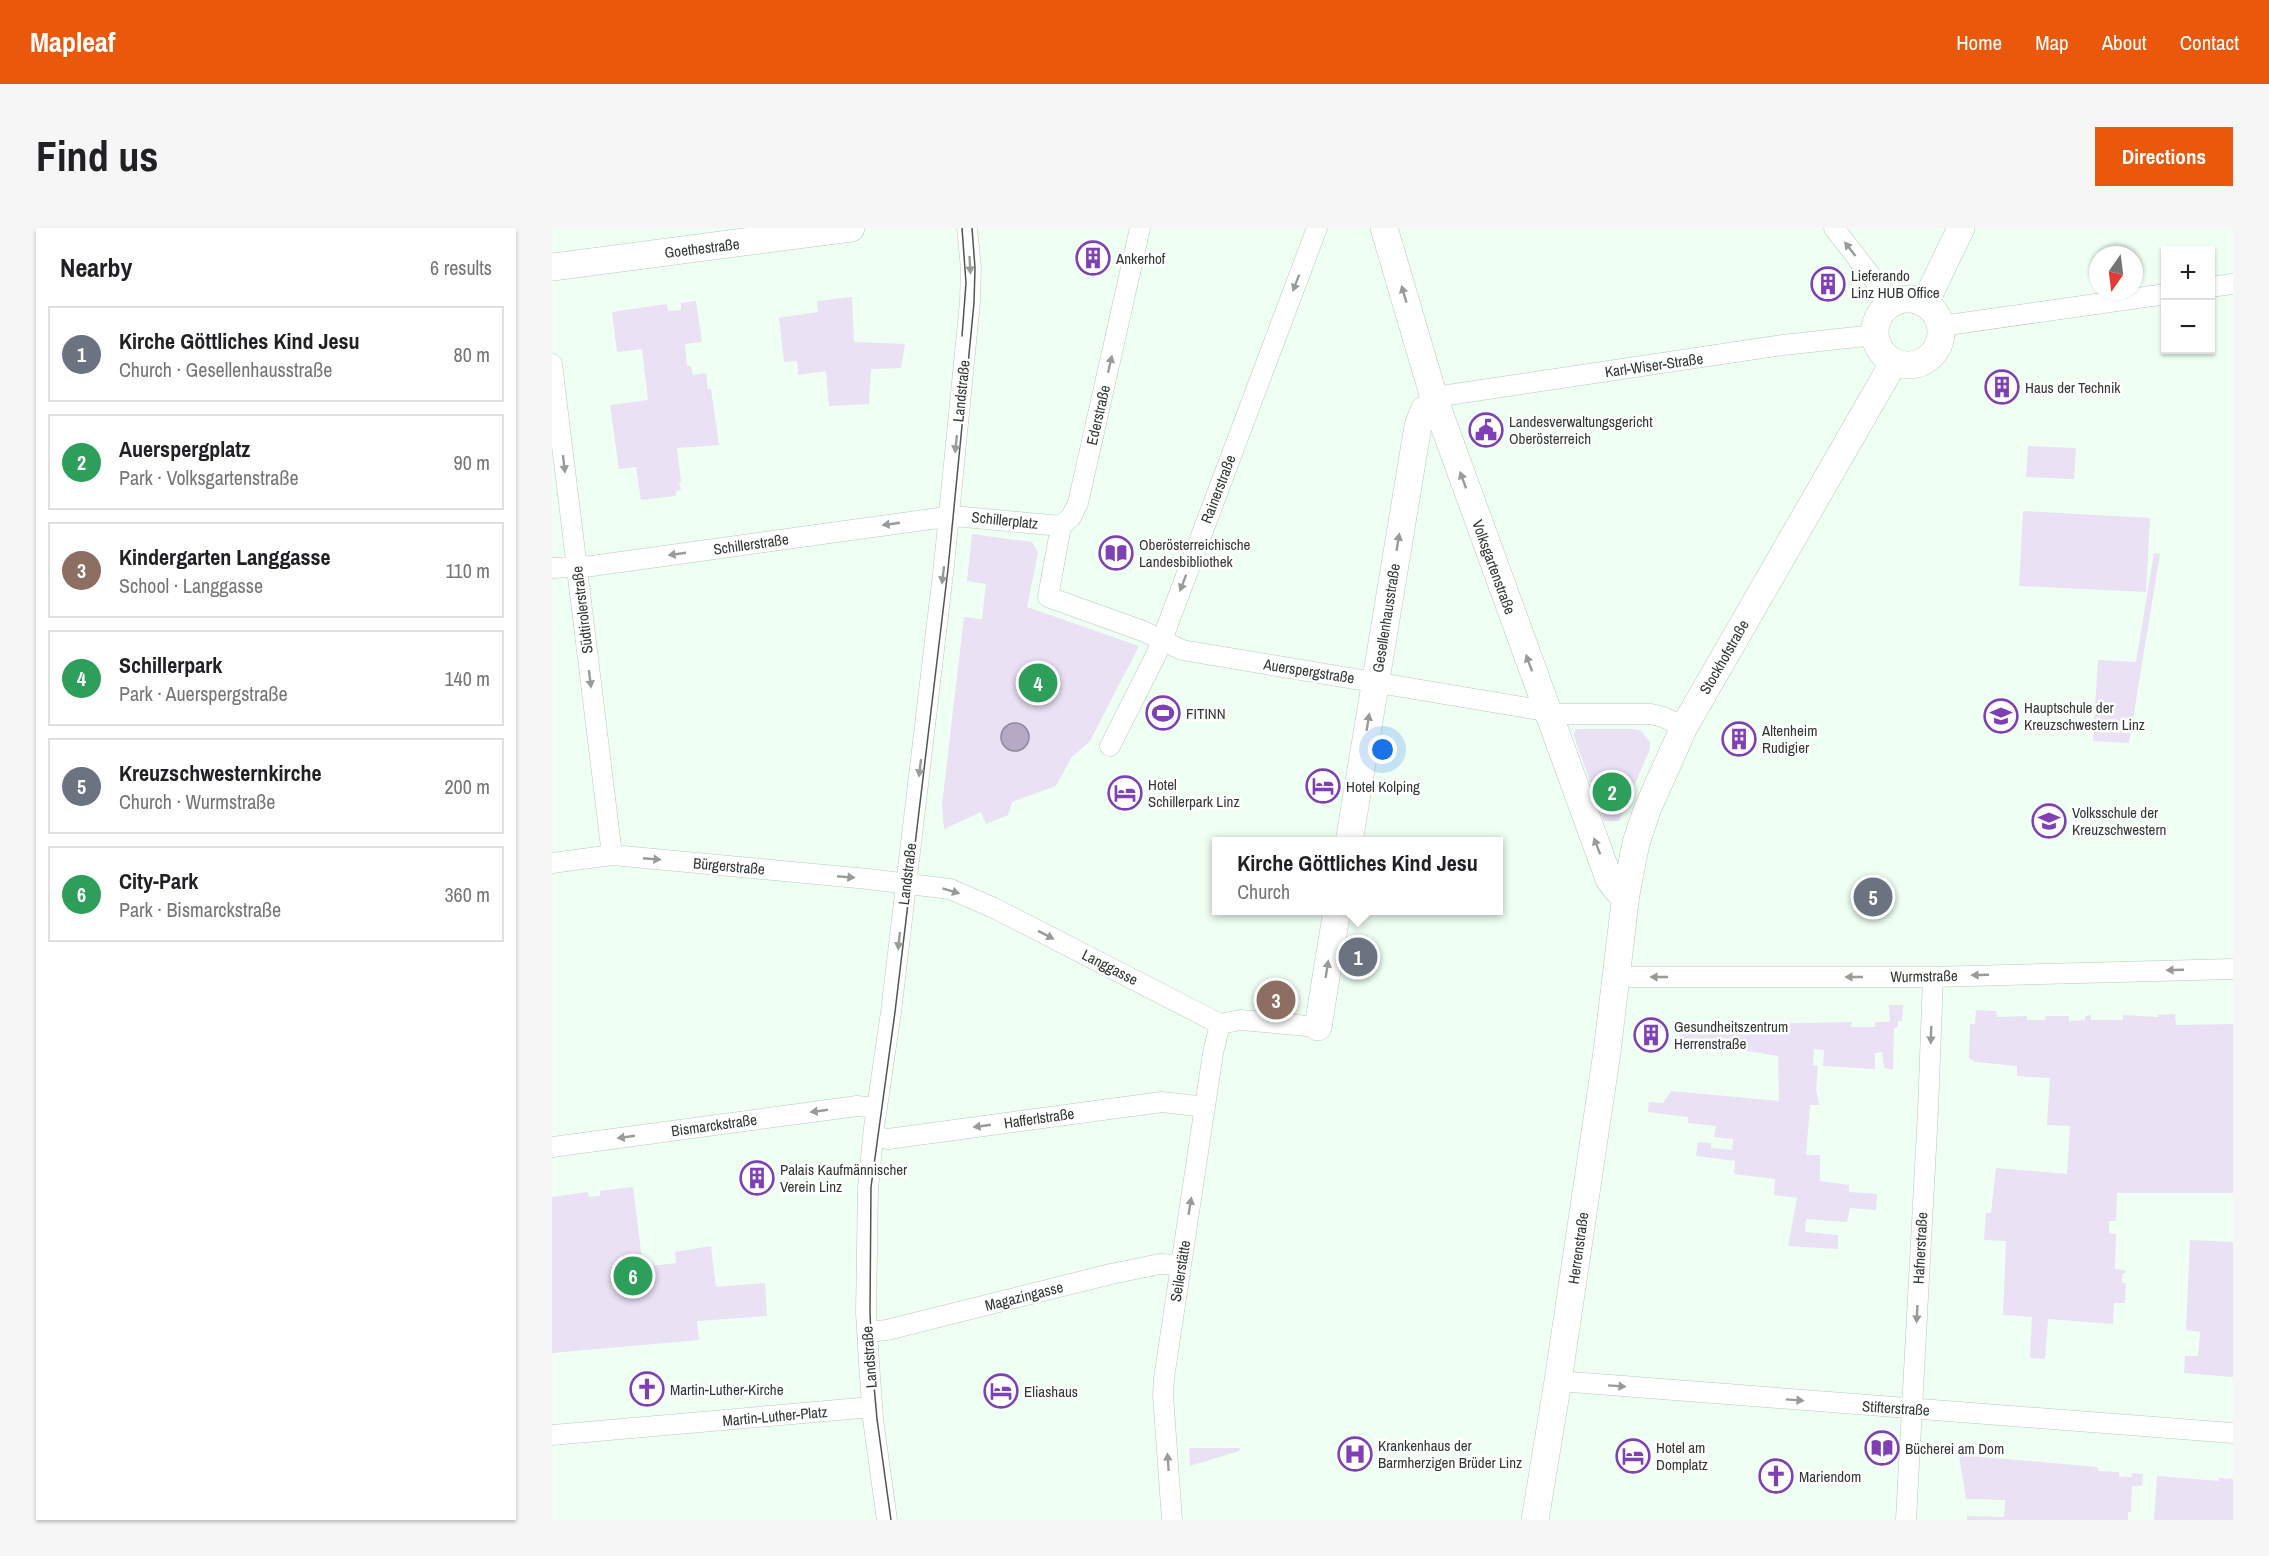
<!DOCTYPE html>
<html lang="en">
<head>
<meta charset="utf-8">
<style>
	:root { --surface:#fff; --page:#f6f6f6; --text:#202124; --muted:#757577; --line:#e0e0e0; --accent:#ea580c }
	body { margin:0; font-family:"Archivo Narrow",sans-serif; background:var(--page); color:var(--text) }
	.controls { position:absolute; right:18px; top:18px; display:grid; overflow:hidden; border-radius:0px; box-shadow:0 2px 4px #0004 }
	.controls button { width:54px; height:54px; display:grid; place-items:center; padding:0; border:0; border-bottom:2px solid var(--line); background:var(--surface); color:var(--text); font:30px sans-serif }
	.compass { position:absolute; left:1537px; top:18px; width:54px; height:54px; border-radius:50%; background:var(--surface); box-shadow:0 2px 4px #0004; rotate:194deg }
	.you { position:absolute; left:831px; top:522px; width:21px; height:21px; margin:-15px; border:4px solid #fff; border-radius:50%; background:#1a73e8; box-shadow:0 0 0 9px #1a73e833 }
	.badge { display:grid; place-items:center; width:39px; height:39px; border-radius:50%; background:var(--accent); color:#fff; font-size:20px; font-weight:700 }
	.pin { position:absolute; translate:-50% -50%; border:3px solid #fff; box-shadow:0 2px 6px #0006 }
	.popup { position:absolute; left:660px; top:609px; width:291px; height:78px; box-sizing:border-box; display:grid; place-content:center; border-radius:0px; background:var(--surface); filter:drop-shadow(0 2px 4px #0005); font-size:20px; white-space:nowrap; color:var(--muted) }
	.popup b { font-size:22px; color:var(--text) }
	.popup::after { content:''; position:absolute; left:50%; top:100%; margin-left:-12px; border:12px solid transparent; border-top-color:var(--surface) }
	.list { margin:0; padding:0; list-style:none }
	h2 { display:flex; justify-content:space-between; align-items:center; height:78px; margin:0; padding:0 24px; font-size:26px }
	h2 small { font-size:20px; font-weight:400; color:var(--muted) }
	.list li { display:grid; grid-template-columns:39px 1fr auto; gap:18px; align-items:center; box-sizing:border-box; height:96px; margin:0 12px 12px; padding:0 12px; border:2px solid var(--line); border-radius:0px }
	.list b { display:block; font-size:22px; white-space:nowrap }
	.list p { margin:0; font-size:20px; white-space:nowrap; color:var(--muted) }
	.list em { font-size:20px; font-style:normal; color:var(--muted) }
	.map { position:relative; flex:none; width:1681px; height:1292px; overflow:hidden; border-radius:0px }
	header { display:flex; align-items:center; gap:36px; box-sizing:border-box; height:84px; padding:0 30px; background:var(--accent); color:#fff }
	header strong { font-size:28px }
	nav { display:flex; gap:33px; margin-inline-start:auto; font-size:21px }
	.intro { display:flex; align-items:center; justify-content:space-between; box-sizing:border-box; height:144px; padding:0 36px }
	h1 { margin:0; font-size:42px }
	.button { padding:15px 27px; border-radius:0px; background:var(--accent); color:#fff; font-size:21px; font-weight:700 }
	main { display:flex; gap:36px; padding:0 36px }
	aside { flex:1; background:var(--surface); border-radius:0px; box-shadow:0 2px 4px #0004 }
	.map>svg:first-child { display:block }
	.green { fill:#eae1f4 }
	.water { fill:#b6a9c5; stroke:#8e8799; stroke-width:1.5 }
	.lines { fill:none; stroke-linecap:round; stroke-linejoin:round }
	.street-casing { stroke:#b6cabc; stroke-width:21 }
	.secondary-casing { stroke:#b6cabc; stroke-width:28 }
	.street { stroke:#fff; stroke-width:20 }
	.secondary { stroke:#fff; stroke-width:27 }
	.tram { stroke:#4d564f; stroke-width:1.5 }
	.oneway { fill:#989c98 }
	.labels { text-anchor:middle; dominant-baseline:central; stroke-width:5; stroke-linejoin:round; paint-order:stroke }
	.street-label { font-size:15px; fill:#303832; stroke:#fff }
	.poi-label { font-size:15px; fill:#303832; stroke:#fff; text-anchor:start }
</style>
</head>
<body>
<header>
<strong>Mapleaf</strong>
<nav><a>Home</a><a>Map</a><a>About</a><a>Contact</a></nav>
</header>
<div class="intro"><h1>Find us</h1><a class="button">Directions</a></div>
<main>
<aside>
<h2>Nearby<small>6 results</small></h2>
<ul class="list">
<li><span class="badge" style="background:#6b7280">1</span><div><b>Kirche Göttliches Kind Jesu</b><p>Church · Gesellenhausstraße</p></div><em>80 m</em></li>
<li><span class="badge" style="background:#2e9e5b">2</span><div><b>Auerspergplatz</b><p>Park · Volksgartenstraße</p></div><em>90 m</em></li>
<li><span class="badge" style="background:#8d6e63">3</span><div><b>Kindergarten Langgasse</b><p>School · Langgasse</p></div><em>110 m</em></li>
<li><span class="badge" style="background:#2e9e5b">4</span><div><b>Schillerpark</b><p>Park · Auerspergstraße</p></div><em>140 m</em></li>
<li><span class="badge" style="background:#6b7280">5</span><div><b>Kreuzschwesternkirche</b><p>Church · Wurmstraße</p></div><em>200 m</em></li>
<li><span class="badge" style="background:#2e9e5b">6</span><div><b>City-Park</b><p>Park · Bismarckstraße</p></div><em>360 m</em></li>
</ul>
</aside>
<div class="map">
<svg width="1681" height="1292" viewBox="0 0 1681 1292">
	<rect width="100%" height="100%" fill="#effff3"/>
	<!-- green -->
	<path class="green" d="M 300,69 L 302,114 L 353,116 L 349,140 L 319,141 L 317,176 L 277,178 L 274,143 L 246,147 L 245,133 L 232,134 L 227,90 L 266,84 L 265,73 Z
		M 144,73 L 150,114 L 133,116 L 135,138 L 139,138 L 141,147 L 154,145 L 156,161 L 159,161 L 167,217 L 125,220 L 129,254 L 127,255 L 129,262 L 124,263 L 124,268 L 89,272 L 84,239 L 67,241 L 58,177 L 96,172 L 90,121 L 65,124 L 60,84 L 115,76 L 116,83 L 129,82 L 129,75 Z
		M 1476,218 L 1524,220 L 1522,251 L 1474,249 Z
		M 1471,283 L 1598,290 L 1594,364 L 1467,358 Z
		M 420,306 L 480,314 L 486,324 L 475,379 L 587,418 L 538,513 L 519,530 L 504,558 L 460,574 L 456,587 L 434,596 L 429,584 L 392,601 L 390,577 L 412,389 L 430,391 L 434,356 L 415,353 Z
		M 1602,325 L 1608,326 L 1577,515 L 1541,513 L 1546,432 L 1584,434 Z
		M 1026,501 L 1082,501 L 1089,503 L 1098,514 L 1098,521 L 1067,593 L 1052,593 L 1022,508 L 1023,502 Z
		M 1337,777 L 1351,777 L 1350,793 L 1346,793 L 1346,799 L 1342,800 L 1341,842 L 1332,840 L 1330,824 L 1323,825 L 1323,841 L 1271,838 L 1272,822 L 1262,821 L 1261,837 L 1266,838 L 1264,862 L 1267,877 L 1258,877 L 1254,927 L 1268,927 L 1268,953 L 1297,957 L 1297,964 L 1325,966 L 1324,982 L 1298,980 L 1295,994 L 1254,991 L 1253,1004 L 1286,1007 L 1286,1021 L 1236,1018 L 1245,970 L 1222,967 L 1223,951 L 1182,946 L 1183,933 L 1144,928 L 1146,914 L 1159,915 L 1159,920 L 1180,922 L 1181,911 L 1162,909 L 1164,898 L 1136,895 L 1136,889 L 1096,884 L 1097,874 L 1111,875 L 1119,863 L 1227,873 L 1226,828 L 1127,812 L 1128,794 L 1147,793 L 1150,797 L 1300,794 L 1299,799 L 1323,799 L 1323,794 L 1338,794 Z
		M 1424,782 L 1444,783 L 1445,789 L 1475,788 L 1475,792 L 1493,792 L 1494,788 L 1517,788 L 1517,793 L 1533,792 L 1533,788 L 1539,787 L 1539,792 L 1571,792 L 1571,787 L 1606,789 L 1606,787 L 1623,786 L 1624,797 L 1681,796 L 1681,965 L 1565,965 L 1564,993 L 1557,993 L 1557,1005 L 1564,1006 L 1563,1041 L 1573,1042 L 1573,1045 L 1570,1046 L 1570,1055 L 1574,1055 L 1573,1075 L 1562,1075 L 1561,1096 L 1496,1091 L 1493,1131 L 1478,1130 L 1480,1089 L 1451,1087 L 1454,1013 L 1432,1012 L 1434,985 L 1439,985 L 1444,940 L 1515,946 L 1518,898 L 1495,897 L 1498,850 L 1465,848 L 1465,838 L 1423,834 L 1417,830 L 1418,796 L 1423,796 Z
		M 81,959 L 91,1039 L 124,1035 L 123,1024 L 159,1018 L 164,1059 L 213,1055 L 215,1088 L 145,1093 L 147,1112 L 0,1125 L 0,969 L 36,964 L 37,969 L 48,968 L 48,963 Z
		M 1638,1012 L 1681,1014 L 1681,1149 L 1632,1145 L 1633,1128 L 1646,1128 L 1648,1104 L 1634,1102 Z
		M 637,1220 L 688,1220 L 687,1223 L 638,1238 Z
		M 1407,1227 L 1545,1239 L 1546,1243 L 1567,1244 L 1567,1249 L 1580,1249 L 1580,1245 L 1591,1246 L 1590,1258 L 1580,1258 L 1579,1284 L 1576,1284 L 1576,1292 L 1415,1292 L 1415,1288 L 1452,1289 L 1453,1272 L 1414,1271 Z
		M 1605,1248 L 1667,1253 L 1667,1250 L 1681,1251 L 1681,1292 L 1602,1292 Z"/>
	<!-- water -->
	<path class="water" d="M449 509a14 14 0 1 1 28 0a14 14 0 1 1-28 0Z"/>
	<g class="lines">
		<!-- street casing -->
		<g class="street-casing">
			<path id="street" d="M 588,0 L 526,275 L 519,289 L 509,298 L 496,369 L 591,403 L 630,422 L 1012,486 L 1099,486 L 1111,489 L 1132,499
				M 1282,0 L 1340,75
				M 1658,59 L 1681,56
				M 1389,98 L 1614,66
				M 0,136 L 60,627
				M 875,179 L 883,173 L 896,167 L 1231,117 L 1323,107
				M 0,340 L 40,338 L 401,288 L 509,298
				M 558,518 L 605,425 L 765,0
				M 0,635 L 60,627 L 316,651 L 398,661 L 442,680 L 668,796 L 689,792 L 766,799
				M 1064,747 L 1080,749 L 1381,749 L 1681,741
				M 321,908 L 336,911 L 610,874 L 653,879
				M 0,919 L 305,878 L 325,880
				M 315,1104 L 335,1102 L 559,1046 L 608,1036 L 629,1037
				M 1006,1153 L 1681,1205
				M 0,1207 L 320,1179
				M 335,1292 L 321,1191 L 317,1135 L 314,1085 L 316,960 L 322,900 L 339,784 L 392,337 L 418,74 L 419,40 L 415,0
				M 620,1292 L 611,1167 L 612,1150 L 661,825 L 668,796
				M 1354,1292 L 1376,883 L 1381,749"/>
		</g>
		<!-- secondary casing -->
		<g class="secondary-casing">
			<path id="secondary" d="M 832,0 L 883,173 L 1057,651 L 1066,663 L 1074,666
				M 0,39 L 299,0
				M1323 104a33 33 0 1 1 66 0a33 33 0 1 1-66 0Z
				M 1373,75 L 1409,0
				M 797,614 L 866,198 L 872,182
				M 766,799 L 785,682
				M 983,1292 L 1006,1153 L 1055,824 L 1074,666 L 1084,615 L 1095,582 L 1132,499 L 1342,134"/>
		</g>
		<!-- street -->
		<use href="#street" class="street"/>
		<!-- secondary -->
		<use href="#secondary" class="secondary"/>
		<!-- tram -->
		<path class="tram" d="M 410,0 L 414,55 L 410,108
			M 339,1292 L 325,1191 L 320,1135 L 318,1084 L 319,959 L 343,784 L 396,341 L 422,75 L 423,40 L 420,0"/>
	</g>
	<!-- one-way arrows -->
	<defs><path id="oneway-solid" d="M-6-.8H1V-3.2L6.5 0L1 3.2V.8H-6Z" transform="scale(1.5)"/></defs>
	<g class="oneway">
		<use href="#oneway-solid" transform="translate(1298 21) rotate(-128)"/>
		<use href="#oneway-solid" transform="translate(418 37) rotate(87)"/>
		<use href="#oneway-solid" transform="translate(744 55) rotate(111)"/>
		<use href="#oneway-solid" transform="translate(852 66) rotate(-106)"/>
		<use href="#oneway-solid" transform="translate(558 136) rotate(-77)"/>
		<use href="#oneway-solid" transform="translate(404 216) rotate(96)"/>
		<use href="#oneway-solid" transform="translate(12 236) rotate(83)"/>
		<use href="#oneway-solid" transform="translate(911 252) rotate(-110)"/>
		<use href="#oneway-solid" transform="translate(339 296) rotate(172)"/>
		<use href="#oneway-solid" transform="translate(846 314) rotate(-81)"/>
		<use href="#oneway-solid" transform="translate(125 326) rotate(172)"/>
		<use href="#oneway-solid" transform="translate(391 347) rotate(97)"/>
		<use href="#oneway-solid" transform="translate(631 355) rotate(111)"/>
		<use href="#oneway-solid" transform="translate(977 435) rotate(-110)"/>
		<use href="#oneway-solid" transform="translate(38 451) rotate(83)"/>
		<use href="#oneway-solid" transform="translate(816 494) rotate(-81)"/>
		<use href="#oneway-solid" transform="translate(368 540) rotate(97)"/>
		<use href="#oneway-solid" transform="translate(1045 618) rotate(-111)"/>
		<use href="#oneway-solid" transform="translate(100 631) rotate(5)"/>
		<use href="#oneway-solid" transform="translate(294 649) rotate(5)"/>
		<use href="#oneway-solid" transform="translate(399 663) rotate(17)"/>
		<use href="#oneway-solid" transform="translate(494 707) rotate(27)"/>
		<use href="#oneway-solid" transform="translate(347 713) rotate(96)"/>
		<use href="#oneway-solid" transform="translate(775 741) rotate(-81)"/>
		<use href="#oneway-solid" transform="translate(1623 742) rotate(178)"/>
		<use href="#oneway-solid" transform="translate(1428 747) rotate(178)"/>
		<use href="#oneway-solid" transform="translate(1107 749) rotate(180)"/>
		<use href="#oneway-solid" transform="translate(1302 749) rotate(180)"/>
		<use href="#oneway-solid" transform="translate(1379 807) rotate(92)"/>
		<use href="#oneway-solid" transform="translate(267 883) rotate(172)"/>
		<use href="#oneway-solid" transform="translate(430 898) rotate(172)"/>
		<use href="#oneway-solid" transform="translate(74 909) rotate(172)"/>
		<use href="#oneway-solid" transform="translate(638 978) rotate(-81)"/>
		<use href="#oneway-solid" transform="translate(1365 1086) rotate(93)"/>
		<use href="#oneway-solid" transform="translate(1065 1158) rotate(4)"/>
		<use href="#oneway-solid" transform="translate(1243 1172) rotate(4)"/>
		<use href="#oneway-solid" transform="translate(616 1234) rotate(-94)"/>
	</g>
	<!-- icons -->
	<defs>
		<g id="building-ring" transform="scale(1.725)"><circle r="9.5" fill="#fff" stroke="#7f40b5" stroke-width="1.5"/><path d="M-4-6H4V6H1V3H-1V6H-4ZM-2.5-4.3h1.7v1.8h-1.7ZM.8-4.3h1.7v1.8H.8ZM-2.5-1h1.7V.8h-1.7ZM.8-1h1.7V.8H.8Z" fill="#7f40b5"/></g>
		<g id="civic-ring" transform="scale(1.725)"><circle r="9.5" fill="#fff" stroke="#7f40b5" stroke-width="1.5"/><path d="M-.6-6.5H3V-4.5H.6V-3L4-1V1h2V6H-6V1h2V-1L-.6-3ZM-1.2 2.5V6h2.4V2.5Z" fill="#7f40b5"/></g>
		<g id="library-ring" transform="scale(1.725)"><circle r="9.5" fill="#fff" stroke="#7f40b5" stroke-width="1.5"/><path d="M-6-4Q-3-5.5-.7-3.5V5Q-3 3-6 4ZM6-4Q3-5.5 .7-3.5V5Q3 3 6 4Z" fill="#7f40b5"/></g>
		<g id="stadium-ring" transform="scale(1.725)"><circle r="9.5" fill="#fff" stroke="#7f40b5" stroke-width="1.5"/><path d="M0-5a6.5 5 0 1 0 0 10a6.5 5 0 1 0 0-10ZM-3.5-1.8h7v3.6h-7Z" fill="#7f40b5"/></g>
		<g id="school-ring" transform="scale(1.725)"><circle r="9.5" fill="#fff" stroke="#7f40b5" stroke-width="1.5"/><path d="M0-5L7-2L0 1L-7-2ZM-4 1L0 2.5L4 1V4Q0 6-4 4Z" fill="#7f40b5"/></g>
		<g id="hotel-ring" transform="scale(1.725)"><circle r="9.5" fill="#fff" stroke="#7f40b5" stroke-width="1.5"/><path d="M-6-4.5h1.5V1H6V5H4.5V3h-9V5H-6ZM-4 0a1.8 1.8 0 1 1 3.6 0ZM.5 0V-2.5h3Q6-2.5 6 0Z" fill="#7f40b5"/></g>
		<g id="church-ring" transform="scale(1.725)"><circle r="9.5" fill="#fff" stroke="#7f40b5" stroke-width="1.5"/><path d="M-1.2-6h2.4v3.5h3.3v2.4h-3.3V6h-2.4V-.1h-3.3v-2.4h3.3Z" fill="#7f40b5"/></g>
		<g id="hospital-ring" transform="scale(1.725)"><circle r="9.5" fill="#fff" stroke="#7f40b5" stroke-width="1.5"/><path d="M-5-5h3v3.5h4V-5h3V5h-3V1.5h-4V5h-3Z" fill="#7f40b5"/></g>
	</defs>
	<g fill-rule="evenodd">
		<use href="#building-ring" x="541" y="30"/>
		<use href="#building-ring" x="1276" y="56"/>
		<use href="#building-ring" x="1450" y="159"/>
		<use href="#civic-ring" x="934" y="202"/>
		<use href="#library-ring" x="564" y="325"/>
		<use href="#stadium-ring" x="611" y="485"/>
		<use href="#school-ring" x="1449" y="488"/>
		<use href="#building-ring" x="1187" y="511"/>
		<use href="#hotel-ring" x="771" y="558"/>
		<use href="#hotel-ring" x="573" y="565"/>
		<use href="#school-ring" x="1497" y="593"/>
		<use href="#building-ring" x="1099" y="807"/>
		<use href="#building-ring" x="205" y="950"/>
		<use href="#church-ring" x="95" y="1161"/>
		<use href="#hotel-ring" x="449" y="1163"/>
		<use href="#library-ring" x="1330" y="1220"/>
		<use href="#hospital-ring" x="803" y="1226"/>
		<use href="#hotel-ring" x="1081" y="1228"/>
		<use href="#church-ring" x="1224" y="1248"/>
	</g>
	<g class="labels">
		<!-- street labels -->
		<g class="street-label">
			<text transform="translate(150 20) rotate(-7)">Goethestraße</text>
			<text transform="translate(1102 137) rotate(-8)">Karl-Wiser-Straße</text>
			<text transform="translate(409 163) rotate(-84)">Landstraße</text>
			<text transform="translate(546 187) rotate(-77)">Ederstraße</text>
			<text transform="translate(666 261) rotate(-69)">Rainerstraße</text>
			<text transform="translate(453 292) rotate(6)">Schillerplatz</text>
			<text transform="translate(199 316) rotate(-8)">Schillerstraße</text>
			<text transform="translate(942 339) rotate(70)">Volksgartenstraße</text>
			<text transform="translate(30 382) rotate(-97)">Südtirolerstraße</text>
			<text transform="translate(834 390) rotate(-81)">Gesellenhausstraße</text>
			<text transform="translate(1172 429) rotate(-60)">Stockhofstraße</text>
			<text transform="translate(757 443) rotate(9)">Auerspergstraße</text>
			<text transform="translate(177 638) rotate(5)">Bürgerstraße</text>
			<text transform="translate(355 646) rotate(-83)">Landstraße</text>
			<text transform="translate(558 739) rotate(27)">Langgasse</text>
			<text transform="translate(1372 748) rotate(-1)">Wurmstraße</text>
			<text transform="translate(487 890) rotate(-8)">Hafferlstraße</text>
			<text transform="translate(162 897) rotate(-8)">Bismarckstraße</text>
			<text transform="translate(1026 1020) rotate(-82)">Herrenstraße</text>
			<text transform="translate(1368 1020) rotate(-87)">Hafnerstraße</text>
			<text transform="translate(628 1043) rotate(-81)">Seilerstätte</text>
			<text transform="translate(472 1068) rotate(-14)">Magazingasse</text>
			<text transform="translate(317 1129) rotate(-94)">Landstraße</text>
			<text transform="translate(1344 1180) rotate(4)">Stifterstraße</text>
			<text transform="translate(223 1188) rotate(-5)">Martin-Luther-Platz</text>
		</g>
		<!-- poi labels -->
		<g class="poi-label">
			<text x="564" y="30">Ankerhof</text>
			<text x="1299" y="47">Lieferando<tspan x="1299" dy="17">Linz HUB Office</tspan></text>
			<text x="1473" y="159">Haus der Technik</text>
			<text x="957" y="193">Landesverwaltungsgericht<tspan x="957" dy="17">Oberösterreich</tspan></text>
			<text x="587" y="316">Oberösterreichische<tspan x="587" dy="17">Landesbibliothek</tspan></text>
			<text x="1472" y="479">Hauptschule der<tspan x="1472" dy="17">Kreuzschwestern Linz</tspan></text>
			<text x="634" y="485">FITINN</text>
			<text x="1210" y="502">Altenheim<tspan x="1210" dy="17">Rudigier</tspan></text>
			<text x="596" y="556">Hotel<tspan x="596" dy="17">Schillerpark Linz</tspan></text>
			<text x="794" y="558">Hotel Kolping</text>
			<text x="1520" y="584">Volksschule der<tspan x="1520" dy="17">Kreuzschwestern</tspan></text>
			<text x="1122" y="798">Gesundheitszentrum<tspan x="1122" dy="17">Herrenstraße</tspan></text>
			<text x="228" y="941">Palais Kaufmännischer<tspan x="228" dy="17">Verein Linz</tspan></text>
			<text x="118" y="1161">Martin-Luther-Kirche</text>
			<text x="472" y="1163">Eliashaus</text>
			<text x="826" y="1217">Krankenhaus der<tspan x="826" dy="17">Barmherzigen Brüder Linz</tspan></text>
			<text x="1104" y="1219">Hotel am<tspan x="1104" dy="17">Domplatz</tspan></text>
			<text x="1353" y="1220">Bücherei am Dom</text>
			<text x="1247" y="1248">Mariendom</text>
		</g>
	</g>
</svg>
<div class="controls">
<button>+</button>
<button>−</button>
</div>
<svg class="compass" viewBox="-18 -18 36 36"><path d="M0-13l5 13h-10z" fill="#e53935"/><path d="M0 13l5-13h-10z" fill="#757577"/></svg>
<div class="you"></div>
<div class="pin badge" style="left:806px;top:729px;background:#6b7280">1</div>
<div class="popup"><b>Kirche Göttliches Kind Jesu</b>Church</div>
<div class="pin badge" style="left:1060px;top:564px;background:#2e9e5b">2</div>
<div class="pin badge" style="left:724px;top:772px;background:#8d6e63">3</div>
<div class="pin badge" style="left:486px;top:455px;background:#2e9e5b">4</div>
<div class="pin badge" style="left:1321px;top:669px;background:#6b7280">5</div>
<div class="pin badge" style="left:81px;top:1048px;background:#2e9e5b">6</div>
</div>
</main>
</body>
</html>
